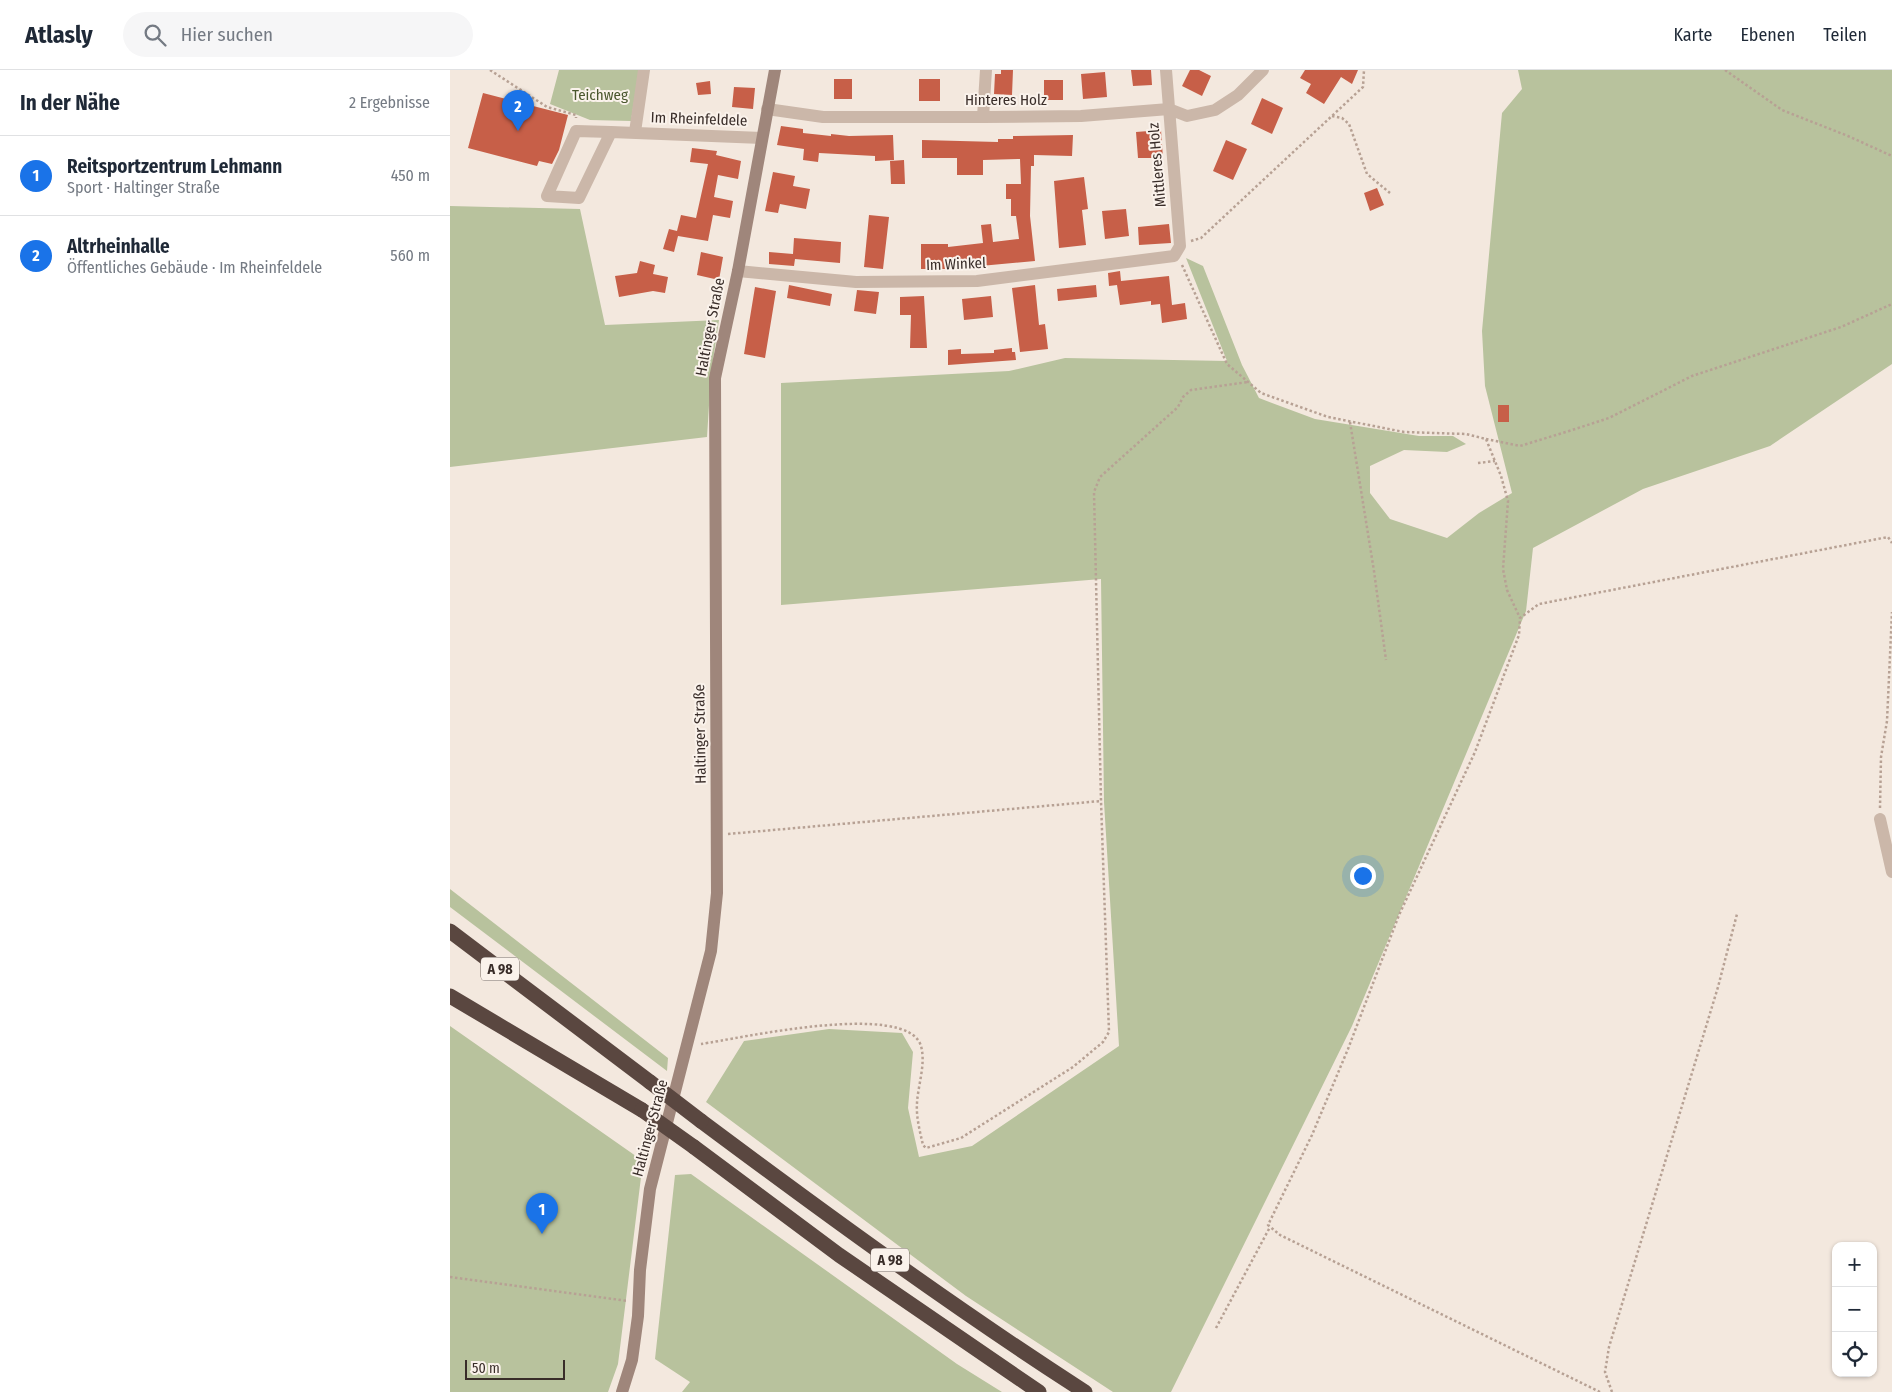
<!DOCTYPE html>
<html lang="de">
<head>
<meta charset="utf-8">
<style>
	:root { --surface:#fff; --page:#f6f6f7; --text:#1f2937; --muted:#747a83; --line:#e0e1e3; --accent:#1a73e8 }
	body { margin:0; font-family:"Fira Sans Condensed",sans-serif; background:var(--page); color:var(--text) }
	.controls { position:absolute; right:15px; bottom:15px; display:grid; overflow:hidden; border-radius:10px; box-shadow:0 1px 4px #0004 }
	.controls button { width:45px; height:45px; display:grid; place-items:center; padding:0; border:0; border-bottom:1px solid var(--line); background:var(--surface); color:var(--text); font:25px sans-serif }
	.scale { position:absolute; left:15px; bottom:12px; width:100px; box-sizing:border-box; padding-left:5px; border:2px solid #392d29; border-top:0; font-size:14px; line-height:18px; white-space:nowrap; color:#392d29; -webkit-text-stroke:4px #faf2eb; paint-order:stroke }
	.you { position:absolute; left:912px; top:805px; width:18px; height:18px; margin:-12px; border:4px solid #fff; border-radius:50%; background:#1a73e8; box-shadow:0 0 0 8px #1a73e833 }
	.badge { display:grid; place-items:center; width:32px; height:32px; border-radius:50%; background:var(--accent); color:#fff; font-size:16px; font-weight:700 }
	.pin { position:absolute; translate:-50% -41px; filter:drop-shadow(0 1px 2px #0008) }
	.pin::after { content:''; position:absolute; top:26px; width:18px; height:15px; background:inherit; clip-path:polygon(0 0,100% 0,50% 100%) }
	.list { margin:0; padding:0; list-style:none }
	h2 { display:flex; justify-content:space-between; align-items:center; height:65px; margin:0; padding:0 20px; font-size:21px }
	h2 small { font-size:16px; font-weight:400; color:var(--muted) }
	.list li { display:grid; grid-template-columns:32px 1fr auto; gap:15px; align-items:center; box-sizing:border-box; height:80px; padding:0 20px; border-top:1px solid var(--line) }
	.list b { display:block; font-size:19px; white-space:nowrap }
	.list p { margin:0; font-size:16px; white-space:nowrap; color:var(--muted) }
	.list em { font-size:16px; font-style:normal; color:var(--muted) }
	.icon { flex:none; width:28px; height:28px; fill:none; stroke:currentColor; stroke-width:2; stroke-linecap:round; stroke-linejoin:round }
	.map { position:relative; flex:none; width:1442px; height:1322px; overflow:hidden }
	header { display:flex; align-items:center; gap:30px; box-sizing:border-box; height:70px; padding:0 25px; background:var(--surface); border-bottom:1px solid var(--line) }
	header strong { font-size:24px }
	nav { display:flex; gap:28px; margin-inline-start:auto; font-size:18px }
	.search { width:350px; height:45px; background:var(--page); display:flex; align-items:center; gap:12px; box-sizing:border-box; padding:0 18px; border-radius:28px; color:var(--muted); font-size:19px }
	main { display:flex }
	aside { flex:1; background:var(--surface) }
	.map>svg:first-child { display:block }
	.green { fill:#b8c29d }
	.building { fill:#c75f48 }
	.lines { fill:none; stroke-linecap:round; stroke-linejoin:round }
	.path { stroke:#b7a194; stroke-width:2.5; stroke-dasharray:2.5 2.5; stroke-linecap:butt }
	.street { stroke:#cbb7a9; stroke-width:12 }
	.secondary { stroke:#9f867b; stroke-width:12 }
	.highway { stroke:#5a4740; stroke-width:15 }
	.highway-bridge { stroke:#5a4740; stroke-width:15 }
	.labels { text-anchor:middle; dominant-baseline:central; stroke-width:4; stroke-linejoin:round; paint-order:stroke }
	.shield { fill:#faf2eb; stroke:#736863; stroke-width:1 }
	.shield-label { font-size:14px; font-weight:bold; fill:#392d29 }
	.park-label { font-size:15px; fill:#4a572d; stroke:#faf2eb }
	.street-label { font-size:15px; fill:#392d29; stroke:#faf2eb }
</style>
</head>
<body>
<header>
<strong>Atlasly</strong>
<div class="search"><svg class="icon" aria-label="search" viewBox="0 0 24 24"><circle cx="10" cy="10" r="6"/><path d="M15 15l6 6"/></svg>Hier suchen</div>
<nav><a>Karte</a><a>Ebenen</a><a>Teilen</a></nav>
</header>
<main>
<aside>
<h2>In der Nähe<small>2 Ergebnisse</small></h2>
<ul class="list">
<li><span class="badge">1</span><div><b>Reitsportzentrum Lehmann</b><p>Sport · Haltinger Straße</p></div><em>450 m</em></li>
<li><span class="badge">2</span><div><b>Altrheinhalle</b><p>Öffentliches Gebäude · Im Rheinfeldele</p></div><em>560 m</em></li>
</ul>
</aside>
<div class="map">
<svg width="1442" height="1322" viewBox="0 0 1442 1322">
	<rect width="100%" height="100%" fill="#f3e8de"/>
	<!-- green -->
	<path class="green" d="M 109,0 L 189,0 L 181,51 L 140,50 L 100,34 Z
		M 1068,0 L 1442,0 L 1442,294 L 1320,376 L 1193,419 L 1083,478 L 1076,541 L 902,956 L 721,1322 L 663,1322 L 516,1226 L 256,1032 L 294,971 L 379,959 L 452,963 L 463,982 L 458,1038 L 469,1087 L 522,1076 L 669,976 L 654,732 L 651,509 L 331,535 L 331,313 L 559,301 L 615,288 L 777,291 L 736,188 L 753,196 L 792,295 L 809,328 L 865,349 L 969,366 L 1003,366 L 1016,374 L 997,382 L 954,380 L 920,396 L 920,423 L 940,449 L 997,468 L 1029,443 L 1062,423 L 1035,316 L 1032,261 L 1052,43 L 1072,19 Z
		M 0,136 L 130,139 L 155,255 L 269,250 L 261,304 L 257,367 L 0,397 Z
		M 0,819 L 218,988 L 217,1001 L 0,837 Z
		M 0,956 L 193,1091 L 168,1294 L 158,1322 L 0,1322 Z
		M 241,1104 L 507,1294 L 552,1322 L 232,1322 L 240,1312 L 205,1289 L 225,1105 Z"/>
	<!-- building -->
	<path class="building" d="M 551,0 L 563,0 L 562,25 L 544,24 L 545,4 L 551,4 Z
		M 681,0 L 701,0 L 702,15 L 683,16 Z
		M 740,0 L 749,0 L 761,6 L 752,26 L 732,16 Z
		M 855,0 L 908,0 L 902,14 L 891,7 L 874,34 L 856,23 L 861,14 L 850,8 Z
		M 655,2 L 657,27 L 633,29 L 631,4 Z
		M 384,9 L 402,9 L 402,29 L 384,29 Z
		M 469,9 L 490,9 L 490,31 L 469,31 Z
		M 594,10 L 613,10 L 613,30 L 594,30 Z
		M 260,11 L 261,24 L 248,25 L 246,13 Z
		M 284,17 L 305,18 L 303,39 L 282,37 Z
		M 33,23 L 118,45 L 109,80 L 102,94 L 89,91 L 87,96 L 18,78 Z
		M 812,28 L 833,38 L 822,64 L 801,54 Z
		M 331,56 L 353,59 L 353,63 L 381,66 L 381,64 L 399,66 L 443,65 L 444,90 L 425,91 L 425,86 L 369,83 L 368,92 L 353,90 L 354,79 L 327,75 Z
		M 711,60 L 713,88 L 688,88 L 686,62 Z
		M 623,65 L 622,86 L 584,85 L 584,96 L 581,96 L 580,146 L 585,191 L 498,199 L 471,199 L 471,174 L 498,174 L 498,177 L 533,173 L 531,155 L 541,154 L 543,172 L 569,169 L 566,146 L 561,146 L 561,129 L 556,129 L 556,114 L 571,114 L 570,89 L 533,90 L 533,105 L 507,105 L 507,88 L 472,88 L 472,70 L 548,72 L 548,69 L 563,69 L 563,66 Z
		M 776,70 L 797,79 L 783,110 L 763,101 Z
		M 242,78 L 267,81 L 266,85 L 291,91 L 288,109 L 268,105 L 264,127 L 283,131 L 280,148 L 263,145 L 258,171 L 228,166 L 224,182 L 213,179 L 219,159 L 227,161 L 231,145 L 246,148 L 258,94 L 240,92 Z
		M 454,90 L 455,114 L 441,114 L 440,91 Z
		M 323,102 L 345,106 L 343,116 L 360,119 L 356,139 L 330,134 L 328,143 L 315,141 Z
		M 634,107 L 638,139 L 632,140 L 636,175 L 609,178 L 604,111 Z
		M 927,118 L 934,135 L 920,141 L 914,123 Z
		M 676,139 L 679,166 L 655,169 L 652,141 Z
		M 419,145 L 439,147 L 433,199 L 414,197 Z
		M 719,154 L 721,173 L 689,175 L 688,157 Z
		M 344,168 L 391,172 L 390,193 L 345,189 L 344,196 L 319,194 L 319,182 L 343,184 Z
		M 251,182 L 273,187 L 269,210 L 247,205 Z
		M 190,191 L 205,195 L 203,204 L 218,207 L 215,223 L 203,221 L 169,227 L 165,206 L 187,203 Z
		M 670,201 L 671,211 L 719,206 L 722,235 L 735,233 L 737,249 L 712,253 L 710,234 L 701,235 L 701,231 L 670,235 L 667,215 L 659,216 L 658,203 Z
		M 339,215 L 382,224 L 380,236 L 337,228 Z
		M 585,215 L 589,255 L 595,254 L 598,279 L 570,282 L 562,218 Z
		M 646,215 L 647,227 L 608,231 L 607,219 Z
		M 305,217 L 326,221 L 315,288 L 294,284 Z
		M 407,220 L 429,222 L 426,244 L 404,241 Z
		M 474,226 L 477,278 L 460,278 L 461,245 L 450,245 L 450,227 Z
		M 541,226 L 543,247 L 514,250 L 512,229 Z
		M 562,278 L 562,282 L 565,282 L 566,290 L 498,295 L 498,280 L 511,279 L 511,284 L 544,283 L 544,280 Z
		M 1048,335 L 1059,335 L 1059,352 L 1048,352 Z"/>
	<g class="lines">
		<!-- path -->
		<path class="path" d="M 40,0 L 97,37 L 126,45 L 126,48
			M 1275,0 L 1332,40 L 1398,66 L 1442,86
			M 882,46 L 892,48 L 899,54 L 917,104 L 940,123
			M 741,171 L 751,168 L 913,17 L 914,0
			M 732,195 L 777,294 L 811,323 L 878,347 L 954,362 L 1016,364 L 1036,369 L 1051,406 L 1058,431 L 1053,499 L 1057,520 L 1070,548
			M 900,352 L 924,501 L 936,590
			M 1036,369 L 1070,376 L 1119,361 L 1159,348 L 1242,306 L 1391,257 L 1442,234
			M 1028,393 L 1045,391
			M 1430,738 L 1431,687 L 1437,651 L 1442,542
			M 278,764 L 651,731 L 644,422 L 650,407 L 728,337 L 733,327 L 741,320 L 798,312
			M 251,974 C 287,969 457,930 471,976 C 476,994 468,1015 467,1033 C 466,1047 470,1062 473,1075 L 476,1078 L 511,1068 L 623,997 L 653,972 L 659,962 L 651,731
			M 0,1207 L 178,1231
			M 766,1258 L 820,1157
			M 1150,1322 L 830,1165 L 818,1155 L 862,1065 L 898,979 L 949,845 L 1025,682 L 1069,565 L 1070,548 L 1089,534 L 1438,467 L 1442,473
			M 1162,1322 L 1155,1302 L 1159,1277 L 1268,917 L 1287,844"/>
		<!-- street -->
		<path class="street" d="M 317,39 L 373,47 L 533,47 L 631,46 L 719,39 L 737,46 L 765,40 L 788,25 L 813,0
			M 533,47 L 536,0
			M 161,62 L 126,61 L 97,126 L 129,128 L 161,62 L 312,68
			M 185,62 L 194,0
			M 288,201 L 406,212 L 527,211 L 724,186 L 730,176 L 716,0
			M 1430,749 L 1442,802"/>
		<!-- secondary -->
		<path class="secondary" d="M 172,1322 L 182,1290 L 188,1246 L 190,1200 L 200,1119 L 261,881 L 267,823 L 265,308 L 288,201 L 325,0"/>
		<!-- highway -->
		<path class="highway" d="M 0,861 L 200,1012
			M 0,926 L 192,1040
			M 251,1051 C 377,1145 503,1237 635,1322
			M 244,1077 L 389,1185 L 589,1322"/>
		<!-- highway-bridge -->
		<path class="highway-bridge" d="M 200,1012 L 251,1051
			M 192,1040 L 244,1077"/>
	</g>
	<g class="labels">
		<!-- shield labels -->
		<g class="shield">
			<rect x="31" y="887.5" width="38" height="23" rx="4"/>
			<rect x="421" y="1178.5" width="38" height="23" rx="4"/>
		</g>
		<g class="shield-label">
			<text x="50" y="899">A 98</text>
			<text x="440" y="1190">A 98</text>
		</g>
		<!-- park labels -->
		<g class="park-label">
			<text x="150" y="25">Teichweg</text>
		</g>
		<!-- street labels -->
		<g class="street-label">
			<text x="556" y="30">Hinteres Holz</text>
			<text transform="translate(249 49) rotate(2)">Im Rheinfeldele</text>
			<text transform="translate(707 95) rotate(-95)">Mittleres Holz</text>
			<text transform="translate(506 194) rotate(-2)">Im Winkel</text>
			<text transform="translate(260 257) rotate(-79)">Haltinger Straße</text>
			<text transform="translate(250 664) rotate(-91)">Haltinger Straße</text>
			<text transform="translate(200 1058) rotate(-75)">Haltinger Straße</text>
		</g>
	</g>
</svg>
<div class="controls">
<button>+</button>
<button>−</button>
<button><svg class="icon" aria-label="locate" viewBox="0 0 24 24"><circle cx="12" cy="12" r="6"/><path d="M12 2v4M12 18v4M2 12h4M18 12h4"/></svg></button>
</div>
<div class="scale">50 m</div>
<div class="you"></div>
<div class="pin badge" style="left:92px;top:1164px">1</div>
<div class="pin badge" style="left:68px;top:61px">2</div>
</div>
</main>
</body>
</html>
